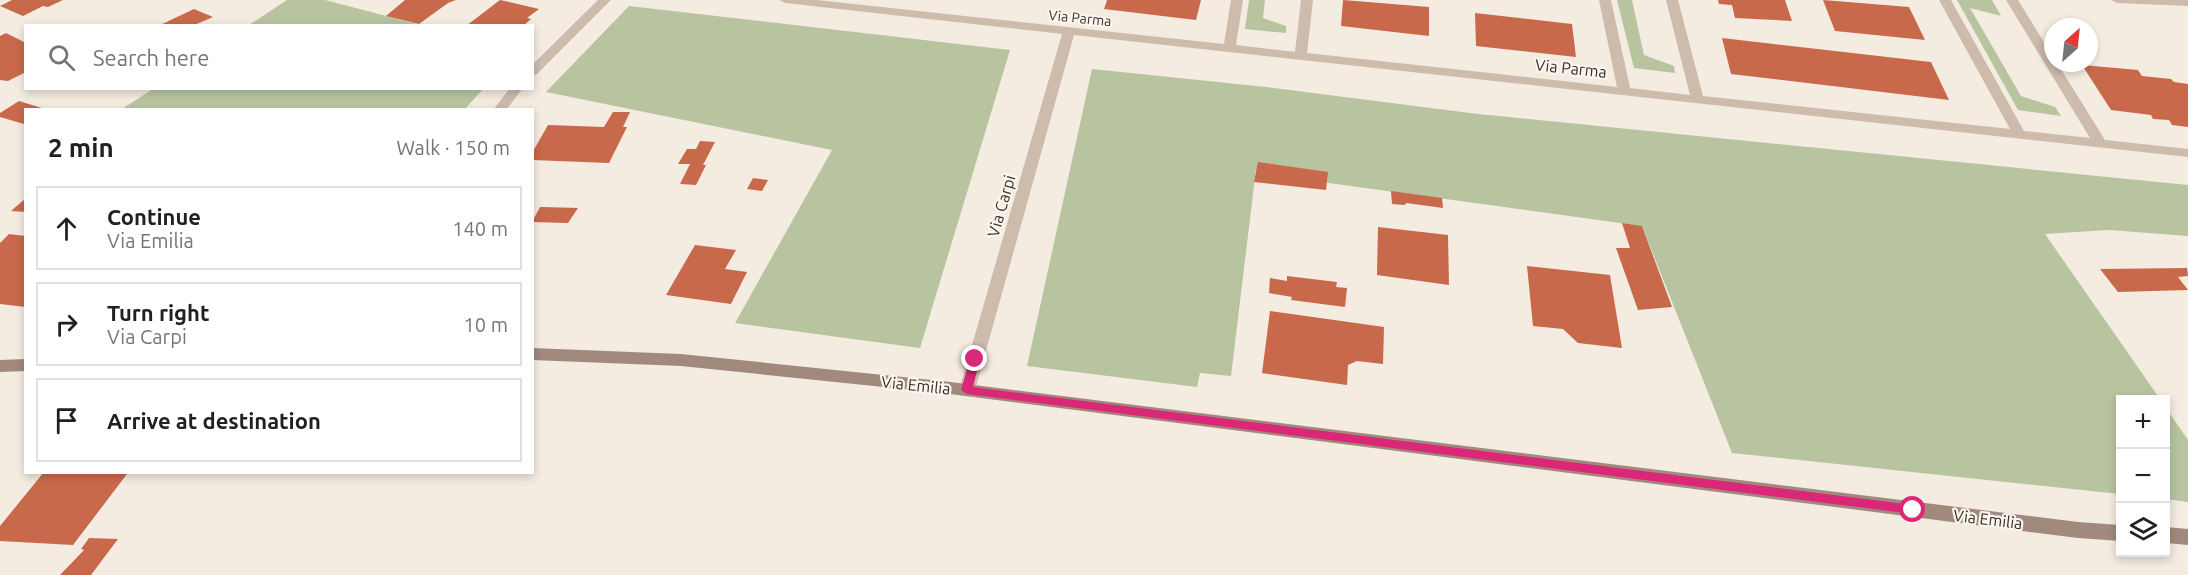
<!DOCTYPE html>
<html lang="en">
<head>
<meta charset="utf-8">
<style>
	:root { --surface:#fff; --page:#f2f2f2; --text:#202124; --muted:#757577; --line:#e0e0e0 }
	body { margin:0; font-family:Ubuntu,sans-serif; background:var(--page); color:var(--text) }
	.controls { position:absolute; right:18px; bottom:18px; display:grid; overflow:hidden; border-radius:0px; box-shadow:0 3px 9px #0003 }
	.controls button { width:54px; height:54px; display:grid; place-items:center; padding:0; border:0; border-bottom:2px solid var(--line); background:var(--surface); color:var(--text); font:30px sans-serif }
	.compass { position:absolute; left:2044px; top:18px; width:54px; height:54px; border-radius:50%; background:var(--surface); box-shadow:0 3px 9px #0003; rotate:27deg }
	.stop { position:absolute; width:18px; height:18px; margin:-14px; border:4px solid #db2777; border-radius:50%; background:#fff }
	.stop.end { background:#db2777; border-color:#fff; box-shadow:0 2px 6px #0008 }
	.list { margin:0; padding:0; list-style:none }
	h2 { display:flex; justify-content:space-between; align-items:center; height:78px; margin:0; padding:0 24px; font-size:26px }
	h2 small { font-size:20px; font-weight:400; color:var(--muted) }
	.list li { display:grid; grid-template-columns:39px 1fr auto; gap:18px; align-items:center; box-sizing:border-box; height:84px; margin:0 12px 12px; padding:0 12px; border:2px solid var(--line); border-radius:0px }
	.list b { display:block; font-size:22px; white-space:nowrap }
	.list p { margin:0; font-size:20px; white-space:nowrap; color:var(--muted) }
	.list em { font-size:20px; font-style:normal; color:var(--muted) }
	.icon { flex:none; width:33px; height:33px; fill:none; stroke:currentColor; stroke-width:2; stroke-linecap:round; stroke-linejoin:round }
	.map { position:relative; flex:none; width:2188px; height:575px; overflow:hidden }
	.search { position:absolute; background:var(--surface); box-shadow:0 3px 9px #0003; left:24px; top:24px; width:510px; height:66px; display:flex; align-items:center; gap:15px; box-sizing:border-box; padding:0 21px; border-radius:0px; color:var(--muted); font-size:22px }
	.panel { position:absolute; background:var(--surface); box-shadow:0 3px 9px #0003; left:24px; top:108px; width:510px; height:366px; border-radius:0px }
	.map>svg:first-child { display:block }
	.green { fill:#b8c4a0 }
	.building { fill:#c8694b }
	.lines { fill:none; stroke-linecap:round; stroke-linejoin:round }
	.street { fill:#cdbbac; fill-rule:evenodd }
	.secondary { fill:#a18a7d; fill-rule:evenodd }
	.route { fill:#db2777 }
	.labels { text-anchor:middle; dominant-baseline:central; stroke-width:4.5; stroke-linejoin:round; paint-order:stroke }
	.far-street-label { font-size:14px; fill:#3b302b; stroke:#fbf5ee }
	.street-label { font-size:16px; fill:#3b302b; stroke:#fbf5ee }
</style>
</head>
<body>
<div class="map">
<svg width="2188" height="575" viewBox="0 0 2188 575">
	<rect width="100%" height="100%" fill="#f4ebe1"/>
	<!-- green -->
	<path class="green" d="M 287,0 L 325,0 L 421,25 L 249,25 Z
		M 1249,0 L 1265,0 L 1263,18 L 1286,26 L 1286,33 L 1245,29 Z
		M 1617,0 L 1632,0 L 1644,55 L 1674,66 L 1675,73 L 1634,68 Z
		M 1957,0 L 1992,0 L 2001,16 L 1970,8 L 2021,96 L 2055,107 L 2061,116 L 2018,110 Z
		M 629,6 L 1010,50 L 920,348 L 735,323 L 832,150 L 546,92 Z
		M 1092,69 L 1266,87 L 1478,114 L 2188,185 L 2188,236 L 2109,230 L 2045,234 L 2160,399 L 2120,400 L 2120,494 L 1732,453 L 1642,226 L 1256,173 L 1256,169 L 1231,376 L 1200,373 L 1197,387 L 1027,366 Z
		M 153,89 L 153,88 L 483,89 L 465,109 L 122,109 Z
		M 2166,408 L 2188,440 L 2188,502 L 2166,499 Z"/>
	<!-- building -->
	<path class="building" d="M 12,0 L 63,0 L 48,7 L 43,6 L 23,16 L 0,6 Z
		M 405,0 L 456,0 L 448,3 L 419,24 L 386,16 Z
		M 500,0 L 539,9 L 527,18 L 531,19 L 523,26 L 466,26 Z
		M 1107,0 L 1201,0 L 1196,20 L 1104,9 Z
		M 1343,0 L 1429,7 L 1429,36 L 1341,26 Z
		M 1718,0 L 1785,0 L 1792,21 L 1735,18 L 1732,5 L 1719,4 Z
		M 1823,0 L 1909,7 L 1925,40 L 1835,31 Z
		M 194,9 L 213,17 L 192,26 L 158,26 Z
		M 1475,13 L 1572,24 L 1576,57 L 1476,46 Z
		M 6,33 L 26,43 L 26,72 L 8,81 L 0,80 L 0,36 Z
		M 1722,38 L 1931,62 L 1949,100 L 1731,74 Z
		M 2082,65 L 2138,70 L 2142,76 L 2171,79 L 2174,82 L 2188,84 L 2188,127 L 2172,125 L 2169,120 L 2153,119 L 2151,115 L 2111,110 Z
		M 19,101 L 45,109 L 45,110 L 26,110 L 24,124 L 0,117 L 0,113 Z
		M 613,112 L 630,112 L 623,127 L 627,127 L 609,163 L 532,160 L 532,153 L 548,125 L 604,127 Z
		M 700,141 L 715,142 L 703,165 L 706,165 L 696,185 L 680,184 L 690,164 L 678,164 L 687,149 L 696,149 Z
		M 1258,162 L 1328,172 L 1326,190 L 1254,182 Z
		M 753,178 L 768,180 L 762,191 L 747,189 Z
		M 1391,191 L 1442,198 L 1443,208 L 1406,203 L 1405,205 L 1392,204 Z
		M 26,198 L 26,212 L 11,211 Z
		M 540,207 L 543,207 L 578,208 L 568,223 L 532,222 Z
		M 1622,223 L 1642,226 L 1672,307 L 1638,310 L 1616,248 L 1630,248 Z
		M 1378,227 L 1448,235 L 1449,285 L 1377,275 Z
		M 9,234 L 26,236 L 26,307 L 0,304 L 0,243 Z
		M 695,245 L 736,250 L 725,269 L 747,272 L 731,304 L 666,295 Z
		M 1527,266 L 1610,275 L 1622,348 L 1578,343 L 1563,329 L 1533,326 Z
		M 2187,268 L 2188,276 L 2178,277 L 2188,290 L 2118,292 L 2100,269 Z
		M 1287,276 L 1337,282 L 1336,287 L 1347,288 L 1345,307 L 1291,300 L 1292,297 L 1269,293 L 1270,278 L 1287,281 Z
		M 1270,311 L 1384,327 L 1383,364 L 1357,361 L 1348,365 L 1347,385 L 1262,373 Z
		M 44,472 L 101,472 L 127,474 L 73,545 L 0,541 L 0,526 Z
		M 89,538 L 118,539 L 91,575 L 60,575 L 84,550 L 81,549 Z"/>
	<g class="lines">
		<!-- street -->
		<path class="street" d="M 598,0 L 611,0 L 536,75 L 532,76 L 532,65 Z
			M 779,0 L 817,0 L 1224,44 L 1231,0 L 1243,0 L 1236,45 L 1295,52 L 1301,0 L 1313,0 L 1307,53 L 1617,87 L 1599,0 L 1611,0 L 1630,88 L 1690,95 L 1666,0 L 1678,0 L 1703,96 L 2010,129 L 1939,0 L 1951,0 L 2024,131 L 2090,138 L 2006,0 L 2018,0 L 2053,57 L 2053,63 L 2057,63 L 2105,140 L 2188,149 L 2188,157 L 1074,35 L 975,390 L 973,394 L 967,396 L 961,394 L 959,390 L 1062,34 L 785,3 Z
			M 2111,0 L 2188,0 L 2188,6 L 2117,3 Z
			M 510,88 L 523,88 L 506,110 L 493,110 Z"/>
		<!-- secondary -->
		<path class="secondary" d="M 532,348 L 681,354 L 942,381 L 2078,522 L 2120,525 L 2120,541 L 2078,538 L 942,393 L 681,366 L 532,360 Z
			M 26,359 L 26,371 L 0,372 L 0,360 Z
			M 2166,527 L 2188,529 L 2188,545 L 2166,543 Z"/>
	</g>
	<!-- route -->
	<path class="route" d="M 975,355 L 980,359 L 973,387 L 1913,505 L 1918,510 L 1913,514 L 967,394 L 961,390 L 970,359 Z"/>
	<g class="labels">
		<!-- far-street labels -->
		<g class="far-street-label">
			<text transform="translate(1080 18) rotate(6)">Via Parma</text>
		</g>
		<!-- street labels -->
		<g class="street-label">
			<text transform="translate(1571 68) rotate(6)">Via Parma</text>
			<text transform="translate(1001 206) rotate(-74)">Via Carpi</text>
			<text transform="translate(916 385) rotate(6)">Via Emilia</text>
			<text transform="translate(1988 519) rotate(7)">Via Emilia</text>
		</g>
	</g>
</svg>
<div class="controls">
<button>+</button>
<button>−</button>
<button><svg class="icon" aria-label="layers" viewBox="0 0 24 24"><path d="M12 4l9 5-9 5-9-5zM3 14l9 5 9-5"/></svg></button>
</div>
<svg class="compass" viewBox="-18 -18 36 36"><path d="M0-13l5 13h-10z" fill="#e53935"/><path d="M0 13l5-13h-10z" fill="#757577"/></svg>
<div class="stop" style="left:1913px;top:510px"></div>
<div class="stop end" style="left:975px;top:359px"></div>
<div class="search"><svg class="icon" aria-label="search" viewBox="0 0 24 24"><circle cx="10" cy="10" r="6"/><path d="M15 15l6 6"/></svg>Search here</div>
<section class="panel">
<h2>2 min<small>Walk · 150 m</small></h2>
<ul class="list">
<li><svg class="icon" aria-label="ahead" viewBox="0 0 24 24"><path d="M12 20V5M6 11l6-6 6 6"/></svg><div><b>Continue</b><p>Via Emilia</p></div><em>140 m</em></li>
<li><svg class="icon" aria-label="right" viewBox="0 0 24 24"><path d="M7 20v-9h11M14 6l5 5-5 5"/></svg><div><b>Turn right</b><p>Via Carpi</p></div><em>10 m</em></li>
<li><svg class="icon" aria-label="arrive" viewBox="0 0 24 24"><path d="M6 21V4h12l-3 4 3 4H6"/></svg><div><b>Arrive at destination</b></div></li>
</ul>
</section>
</div>
</body>
</html>
